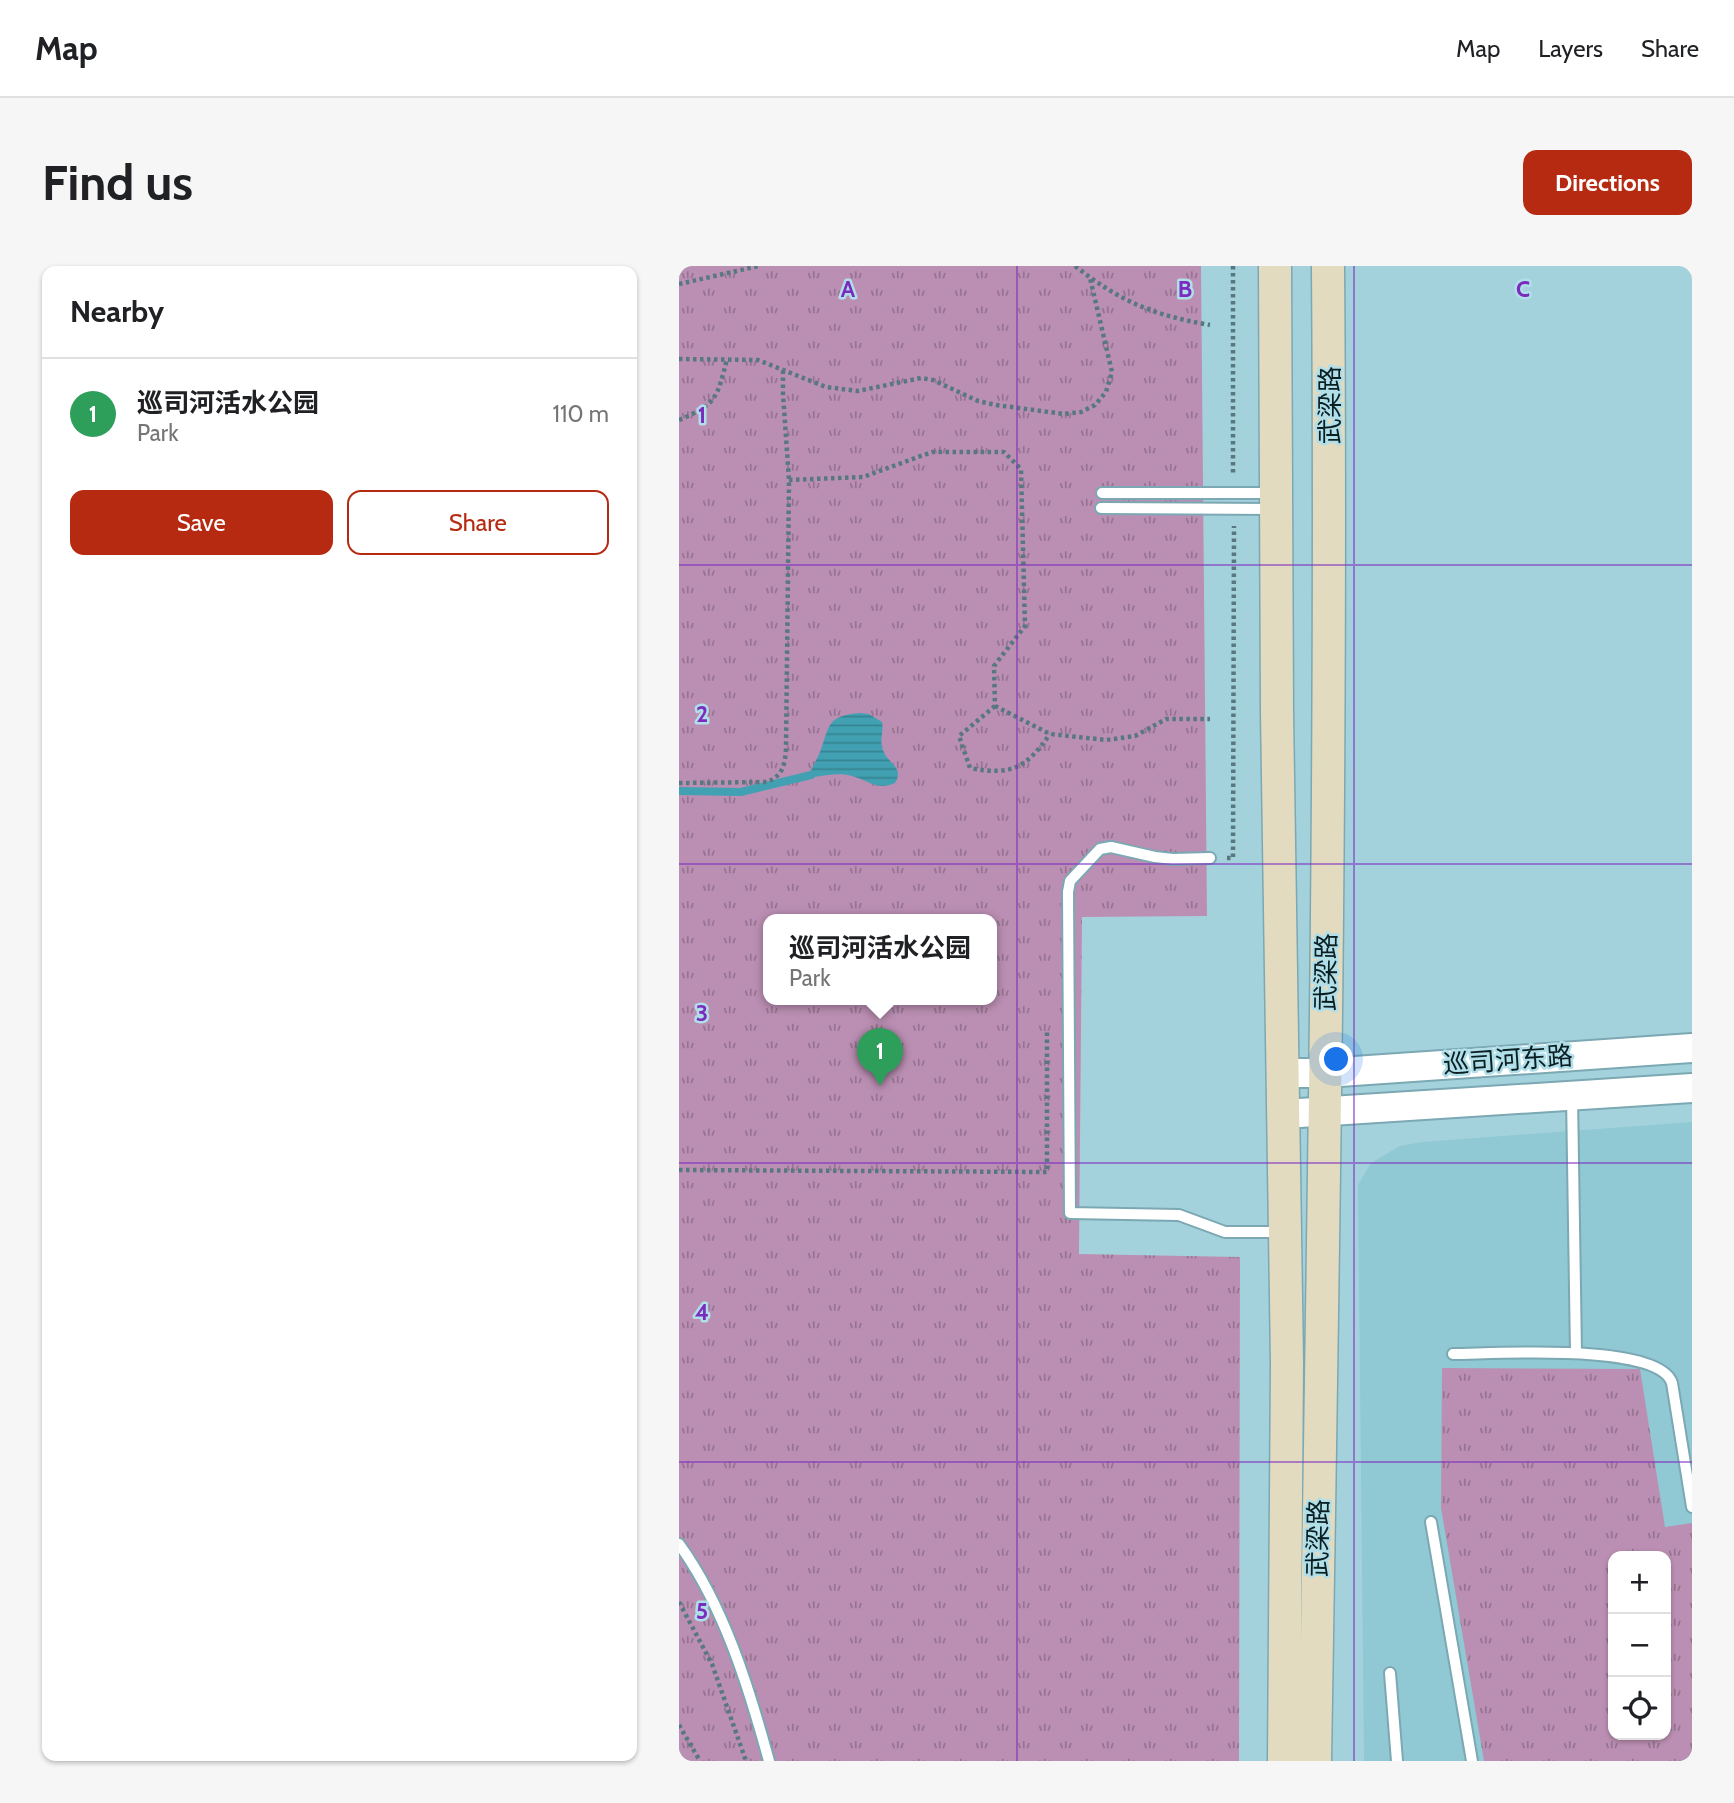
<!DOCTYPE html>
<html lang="en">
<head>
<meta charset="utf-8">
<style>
	:root { --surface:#fff; --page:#f6f6f6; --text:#202124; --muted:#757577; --line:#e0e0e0; --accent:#b62a11 }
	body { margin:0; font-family:Cabin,"Noto Sans SC",sans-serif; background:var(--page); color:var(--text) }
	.controls { position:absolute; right:21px; bottom:21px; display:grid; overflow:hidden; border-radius:14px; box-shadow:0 2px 5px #0004 }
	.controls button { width:63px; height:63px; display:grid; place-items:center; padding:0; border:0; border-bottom:2px solid var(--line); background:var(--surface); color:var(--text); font:35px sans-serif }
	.you { position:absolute; left:658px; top:794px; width:24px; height:24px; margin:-18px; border:5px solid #fff; border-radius:50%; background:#1a73e8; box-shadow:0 0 0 10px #1a73e833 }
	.badge { display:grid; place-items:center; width:46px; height:46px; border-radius:50%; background:var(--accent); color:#fff; font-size:23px; font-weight:700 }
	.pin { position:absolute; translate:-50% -58px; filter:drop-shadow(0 2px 4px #0008) }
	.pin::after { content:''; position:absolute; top:37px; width:24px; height:21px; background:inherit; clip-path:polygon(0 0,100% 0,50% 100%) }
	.popup { position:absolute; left:84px; top:648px; width:234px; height:91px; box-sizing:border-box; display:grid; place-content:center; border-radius:14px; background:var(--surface); filter:drop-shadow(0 2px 5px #0005); font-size:23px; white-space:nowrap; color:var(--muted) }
	.popup b { font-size:26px; color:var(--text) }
	.popup::after { content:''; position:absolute; left:50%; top:100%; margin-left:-14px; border:14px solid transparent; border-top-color:var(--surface) }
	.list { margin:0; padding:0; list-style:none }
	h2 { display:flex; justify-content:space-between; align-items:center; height:91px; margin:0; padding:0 28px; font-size:30px }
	h2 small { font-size:23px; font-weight:400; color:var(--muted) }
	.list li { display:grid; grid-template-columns:46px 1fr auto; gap:21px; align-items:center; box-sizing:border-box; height:112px; padding:0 28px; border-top:2px solid var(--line) }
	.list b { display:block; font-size:26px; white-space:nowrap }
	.list p { margin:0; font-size:23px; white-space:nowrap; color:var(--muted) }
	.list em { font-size:23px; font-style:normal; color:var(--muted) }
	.actions { display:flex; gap:14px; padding:21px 28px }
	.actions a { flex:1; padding:16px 0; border:2px solid var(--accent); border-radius:14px; text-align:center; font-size:24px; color:var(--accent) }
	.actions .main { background:var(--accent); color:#fff }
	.icon { flex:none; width:38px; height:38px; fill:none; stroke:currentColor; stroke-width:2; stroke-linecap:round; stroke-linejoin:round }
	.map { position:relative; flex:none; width:1013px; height:1495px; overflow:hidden; border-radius:14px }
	header { display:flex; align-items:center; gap:42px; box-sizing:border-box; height:98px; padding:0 35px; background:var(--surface); border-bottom:2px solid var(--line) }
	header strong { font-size:33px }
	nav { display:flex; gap:38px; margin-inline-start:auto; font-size:24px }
	.intro { display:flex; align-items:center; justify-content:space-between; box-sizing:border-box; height:168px; padding:0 42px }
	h1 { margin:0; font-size:49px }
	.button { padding:18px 32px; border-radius:14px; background:var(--accent); color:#fff; font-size:24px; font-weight:700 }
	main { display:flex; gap:42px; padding:0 42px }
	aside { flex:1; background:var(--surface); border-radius:14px; box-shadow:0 2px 5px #0004 }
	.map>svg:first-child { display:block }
	.built { fill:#90c8d3; fill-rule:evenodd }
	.park { fill:url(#park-tufts); fill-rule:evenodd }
	.water { fill:url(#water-rules) }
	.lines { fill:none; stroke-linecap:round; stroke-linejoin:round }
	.stream { stroke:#41a1b3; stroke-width:8 }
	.service-casing { stroke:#7ba8b2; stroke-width:14 }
	.tertiary-casing { stroke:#7ba8b2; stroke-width:32 }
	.secondary-casing { stroke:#7ba8b2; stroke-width:35 }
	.path { stroke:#58787f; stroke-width:4.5; stroke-dasharray:3.5 3.5; stroke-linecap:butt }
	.service { stroke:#fff; stroke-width:10 }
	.tertiary { stroke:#fff; stroke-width:28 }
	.secondary { stroke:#e3dbc0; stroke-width:32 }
	.grid { fill:none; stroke:#7b2cbf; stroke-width:2; stroke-opacity:0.55 }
	.labels { text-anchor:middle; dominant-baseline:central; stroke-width:5; stroke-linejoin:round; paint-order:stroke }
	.street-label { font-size:26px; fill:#0b1e21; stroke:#b0dfe9 }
	.grid-label { font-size:23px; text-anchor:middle; font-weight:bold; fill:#7b2cbf; stroke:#b0dfe9; stroke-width:5; stroke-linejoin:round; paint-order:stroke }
</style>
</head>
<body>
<header>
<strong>Map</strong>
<nav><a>Map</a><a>Layers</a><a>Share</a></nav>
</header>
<div class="intro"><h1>Find us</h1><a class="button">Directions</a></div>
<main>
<aside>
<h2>Nearby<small></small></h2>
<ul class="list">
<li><span class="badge" style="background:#2e9e5b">1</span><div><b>巡司河活水公园</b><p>Park</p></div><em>110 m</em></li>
</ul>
<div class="actions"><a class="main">Save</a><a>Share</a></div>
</aside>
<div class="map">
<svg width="1013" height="1495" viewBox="0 0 1013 1495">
	<defs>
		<pattern id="park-tufts" width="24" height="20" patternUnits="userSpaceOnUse" patternTransform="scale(1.75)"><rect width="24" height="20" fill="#bb8fb3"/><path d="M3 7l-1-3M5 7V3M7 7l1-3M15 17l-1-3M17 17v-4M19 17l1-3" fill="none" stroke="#967491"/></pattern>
		<pattern id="water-rules" width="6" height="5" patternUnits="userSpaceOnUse" patternTransform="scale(1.75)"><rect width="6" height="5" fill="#41a1b3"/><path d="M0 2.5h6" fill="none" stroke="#358391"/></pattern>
	</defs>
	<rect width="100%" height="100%" fill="#a4d2dc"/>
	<!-- built -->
	<path class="built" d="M 1013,856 L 1013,1495 L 685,1495 L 679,919 L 692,897 L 721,880 L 743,876 ZM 934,1290 L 987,1290 L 987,1469 L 934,1469 Z"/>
	<!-- park -->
	<path class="park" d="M 0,0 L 522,0 L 528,650 L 403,651 L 400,988 L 561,991 L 560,1495 L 0,1495 ZM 89,654 L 313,654 L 313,734 L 89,734 Z
		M 763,1102 L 961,1103 L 986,1261 L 1013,1257 L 1013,1495 L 805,1495 L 762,1242 ZM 934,1290 L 987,1290 L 987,1469 L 934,1469 Z"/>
	<!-- water -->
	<path class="water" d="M 180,447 L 190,448 L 203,456 C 205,466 200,474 204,484 C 208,497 226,501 216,517 C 199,525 190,515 173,510 C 161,506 146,510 134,511 L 131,506 C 134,500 138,493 141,486 C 151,460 147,450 180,447 Z"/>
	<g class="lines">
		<!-- stream -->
		<path class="stream" d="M 0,525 L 62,526 L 132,509"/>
		<!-- service casing -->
		<g class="service-casing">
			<path id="service" d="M 423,227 L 594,227
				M 422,242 L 595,243
				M 531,592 L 494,593 L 476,591 L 432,581 L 421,583 L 391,615 L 389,626 L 391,947 L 500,949 L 546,966 L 605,966
				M 893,830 L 897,1087
				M 774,1088 C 814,1088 980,1076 993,1117 L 1013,1241
				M 752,1256 L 793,1495
				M 0,1278 C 45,1340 70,1422 90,1495
				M 711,1407 L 718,1495"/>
		</g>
		<!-- tertiary casing -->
		<g class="tertiary-casing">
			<path id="tertiary" d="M 604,807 L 646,807 L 1013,782
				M 605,848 L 1013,822"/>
		</g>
		<!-- secondary casing -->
		<g class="secondary-casing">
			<path id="secondary" d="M 596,0 L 598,446 L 608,1097 L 605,1495
				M 636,1495 C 644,997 653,498 649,0"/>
		</g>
		<!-- path -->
		<path class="path" d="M 396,0 C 442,36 474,49 531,59
			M 554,0 L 554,209
			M 0,18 L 80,0
			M 0,93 L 79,94 L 147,121 L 179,125 L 242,112 L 254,114 L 299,135 L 317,139 L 385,148 L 402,146 L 416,139 L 427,126 L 433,106 L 411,12
			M 0,154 C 38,138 38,132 48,93
			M 110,214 L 184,211 L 253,186 L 325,186 L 342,203 L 346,360 L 315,400 L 316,440
			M 316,440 L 371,468 L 427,474 L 456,470 L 487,453 L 531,453
			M 316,440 L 280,470 L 291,502 C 333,510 347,502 371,468
			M 0,517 L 88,516 C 104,510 106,498 107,483 L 110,214 L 104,128 L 104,103
			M 548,592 L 554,592 L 555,260
			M 0,904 L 368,906 L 368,766
			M 0,1336 L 33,1398 L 67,1495
			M 0,1459 L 21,1495"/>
		<!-- service -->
		<use href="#service" class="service"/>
		<!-- tertiary -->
		<use href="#tertiary" class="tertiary"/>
		<!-- secondary -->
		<use href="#secondary" class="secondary"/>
	</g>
	<!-- grid -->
	<path class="grid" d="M 338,0 L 338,1495M 675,0 L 675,1495M 0,299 L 1013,299M 0,598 L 1013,598M 0,897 L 1013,897M 0,1196 L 1013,1196"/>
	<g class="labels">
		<!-- street labels -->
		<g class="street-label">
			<text transform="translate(651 139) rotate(-90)">武梁路</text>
			<text transform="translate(647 706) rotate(-89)">武梁路</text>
			<text transform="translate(829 794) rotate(-4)">巡司河东路</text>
			<text transform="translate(639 1272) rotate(-89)">武梁路</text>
		</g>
	</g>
	<g class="grid-label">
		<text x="169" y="31">A</text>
		<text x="506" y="31">B</text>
		<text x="844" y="31">C</text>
		<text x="23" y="157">1</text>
		<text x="23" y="456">2</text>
		<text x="23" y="755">3</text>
		<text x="23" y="1054">4</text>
		<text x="23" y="1353">5</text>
	</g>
</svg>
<div class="controls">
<button>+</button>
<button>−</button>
<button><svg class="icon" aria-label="locate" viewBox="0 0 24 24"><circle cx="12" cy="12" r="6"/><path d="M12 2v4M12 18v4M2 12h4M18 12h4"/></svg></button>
</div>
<div class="you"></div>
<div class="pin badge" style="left:201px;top:820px;background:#2e9e5b">1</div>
<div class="popup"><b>巡司河活水公园</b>Park</div>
</div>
</main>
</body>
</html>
